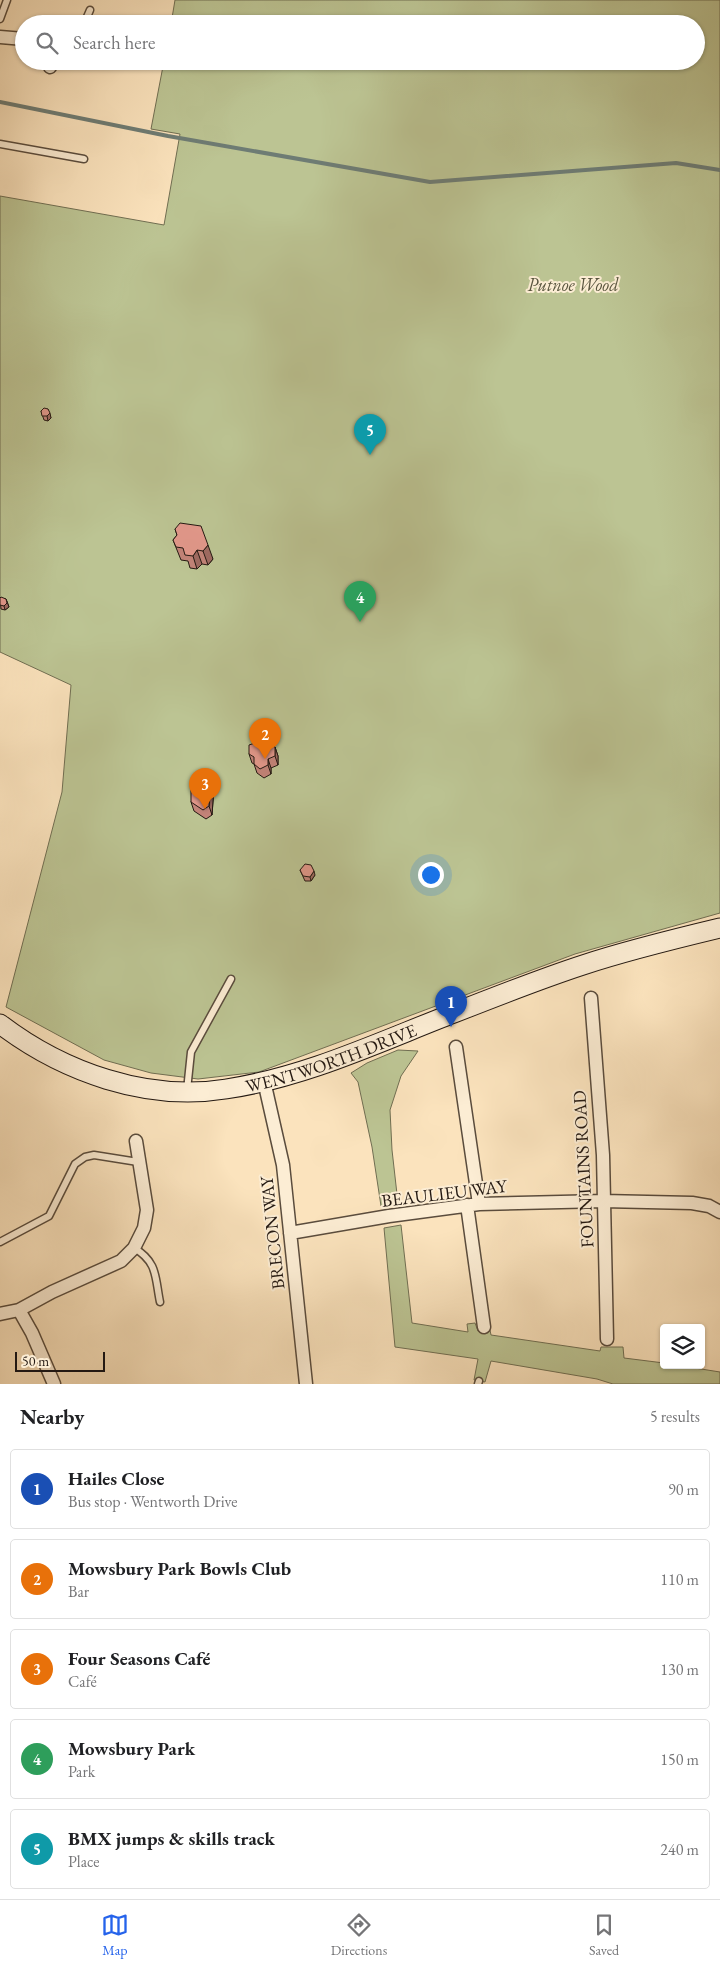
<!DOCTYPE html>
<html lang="en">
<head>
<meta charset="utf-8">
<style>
	:root { --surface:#fff; --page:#f6f6f6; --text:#202124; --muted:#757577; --line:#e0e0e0; --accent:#2563eb }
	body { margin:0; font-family:"EB Garamond",serif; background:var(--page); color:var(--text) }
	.controls { position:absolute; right:15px; bottom:15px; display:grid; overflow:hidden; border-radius:5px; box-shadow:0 1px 4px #0004 }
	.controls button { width:45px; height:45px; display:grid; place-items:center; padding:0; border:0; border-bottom:1px solid var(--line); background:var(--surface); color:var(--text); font:25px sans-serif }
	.scale { position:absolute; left:15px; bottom:12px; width:90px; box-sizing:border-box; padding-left:5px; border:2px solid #241912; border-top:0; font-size:14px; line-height:18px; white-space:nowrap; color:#241912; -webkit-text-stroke:4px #fcedd4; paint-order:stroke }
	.you { position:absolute; left:430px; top:874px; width:18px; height:18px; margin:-12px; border:4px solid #fff; border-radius:50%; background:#1a73e8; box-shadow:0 0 0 8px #1a73e833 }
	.badge { display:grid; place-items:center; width:32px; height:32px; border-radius:50%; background:var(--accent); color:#fff; font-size:16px; font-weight:700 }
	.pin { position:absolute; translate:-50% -41px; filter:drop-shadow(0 1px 2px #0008) }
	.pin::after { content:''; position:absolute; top:26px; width:18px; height:15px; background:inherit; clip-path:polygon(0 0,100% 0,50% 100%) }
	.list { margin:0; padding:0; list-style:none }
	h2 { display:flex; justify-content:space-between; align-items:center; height:65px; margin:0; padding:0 20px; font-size:21px }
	h2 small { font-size:16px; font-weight:400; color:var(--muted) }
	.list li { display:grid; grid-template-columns:32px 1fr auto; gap:15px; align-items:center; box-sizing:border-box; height:80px; margin:0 10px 10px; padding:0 10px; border:1px solid var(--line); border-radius:5px }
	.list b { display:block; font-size:19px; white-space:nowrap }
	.list p { margin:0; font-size:16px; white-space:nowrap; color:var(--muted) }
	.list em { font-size:16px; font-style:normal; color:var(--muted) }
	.icon { flex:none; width:28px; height:28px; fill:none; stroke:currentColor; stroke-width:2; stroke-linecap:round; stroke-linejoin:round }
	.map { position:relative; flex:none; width:720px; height:1384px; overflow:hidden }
	.search { position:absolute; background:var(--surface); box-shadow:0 1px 4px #0004; left:15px; right:15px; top:15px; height:55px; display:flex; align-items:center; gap:12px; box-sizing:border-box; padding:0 18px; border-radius:28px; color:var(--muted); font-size:19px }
	.sheet { height:515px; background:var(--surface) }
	nav { display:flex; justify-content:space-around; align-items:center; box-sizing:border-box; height:70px; border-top:1px solid var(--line); background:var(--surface); font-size:14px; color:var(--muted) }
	nav a { display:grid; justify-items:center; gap:2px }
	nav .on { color:var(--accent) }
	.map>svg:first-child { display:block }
	.green { fill:#bcc493; stroke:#706e52 }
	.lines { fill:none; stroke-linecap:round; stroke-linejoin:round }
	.stream { stroke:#6e7c74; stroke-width:4 }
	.lane-casing { stroke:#5a4c3d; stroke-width:9 }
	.street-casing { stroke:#5a4c3d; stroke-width:15 }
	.secondary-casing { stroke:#241912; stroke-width:21 }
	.lane { stroke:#fcedd4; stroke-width:6 }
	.street { stroke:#fcedd4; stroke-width:12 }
	.secondary { stroke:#fcedd4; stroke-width:19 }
	.wall { fill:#c28378; stroke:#241912 }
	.shaded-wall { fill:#9e6a61; stroke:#241912 }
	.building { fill:#e2988b; stroke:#241912 }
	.labels { text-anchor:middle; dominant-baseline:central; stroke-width:4; stroke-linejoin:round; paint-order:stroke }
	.park-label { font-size:18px; font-style:italic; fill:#59553f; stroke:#fcedd4 }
	.street-label { font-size:18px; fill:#241912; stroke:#fcedd4 }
</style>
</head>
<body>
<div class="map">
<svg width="720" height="1384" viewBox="0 0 720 1384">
	<rect width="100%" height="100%" fill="#fbe3bd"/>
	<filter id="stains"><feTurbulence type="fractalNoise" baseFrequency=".004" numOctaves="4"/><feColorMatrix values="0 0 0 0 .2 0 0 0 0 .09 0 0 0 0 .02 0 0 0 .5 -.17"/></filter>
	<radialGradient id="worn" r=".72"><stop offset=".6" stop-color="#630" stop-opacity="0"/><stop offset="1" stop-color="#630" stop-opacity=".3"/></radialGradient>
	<!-- green -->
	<path class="green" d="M 175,0 L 720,0 L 720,913 L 575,954 L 259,1072 L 198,1079 L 151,1073 L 104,1060 L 6,1007 L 62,792 L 71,685 L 0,652 L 0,196 L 164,225 L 180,134 L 151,129 L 164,61 L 696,61 L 696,24 L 171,24 Z
		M 398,1050 L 418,1051 L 401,1076 L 390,1110 L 392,1150 L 398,1203 L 381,1206 L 372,1147 L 358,1082 L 351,1073 L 367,1063 Z
		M 401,1225 L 412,1323 L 468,1332 L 467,1324 L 475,1323 L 478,1331 L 490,1330 L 491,1335 L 600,1351 L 601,1347 L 623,1347 L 624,1358 L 664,1363 L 664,1365 L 676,1365 L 720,1372 L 720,1384 L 613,1384 L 597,1379 L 491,1361 L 485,1382 L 474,1380 L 478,1359 L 395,1347 L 384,1228 Z"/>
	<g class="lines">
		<!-- stream -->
		<path class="stream" d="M 0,102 L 168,136 L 430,182 L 676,163 L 720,170"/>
		<!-- lane casing -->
		<g class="lane-casing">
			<path id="lane" d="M 0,19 L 7,0
				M 84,24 L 90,10
				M 0,144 L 84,159
				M 187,1090 L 191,1052 L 231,979
				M 0,1242 L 49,1216 L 75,1164 L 85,1157 L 94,1155 L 138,1162
				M 134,1248 C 158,1262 155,1278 160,1302
				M 478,1384 L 479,1381"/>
		</g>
		<!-- street casing -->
		<g class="street-casing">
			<path id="street" d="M 0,37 L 24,39
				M 50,67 L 51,61
				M 591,998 L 603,1155 L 607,1339
				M 456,1047 L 479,1204
				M 264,1081 L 283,1165 L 306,1384
				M 467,1205 L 484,1327
				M 290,1233 L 389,1216 L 479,1204 L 603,1201 L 692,1203 L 709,1206 L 720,1212
				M 19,1310 L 32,1333 L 54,1384
				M 0,1314 L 19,1310 L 52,1292 L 121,1261 L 134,1248 L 144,1228 L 147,1210 L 136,1141"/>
		</g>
		<!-- secondary casing -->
		<g class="secondary-casing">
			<g id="secondary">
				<path id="s1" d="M 0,1024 C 63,1072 147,1102 226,1089 C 306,1077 379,1042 454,1013 C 497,996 540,979 583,965 C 628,950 674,939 720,928"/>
			</g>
		</g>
		<!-- lane -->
		<use href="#lane" class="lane"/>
		<!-- street -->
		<use href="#street" class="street"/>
		<!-- secondary -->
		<use href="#secondary" class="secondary"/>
	</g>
	<!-- wall -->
	<path class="wall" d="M 48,409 L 51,418 L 48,421 L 44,420 L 41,411 Z
		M 175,529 L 213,559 L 208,565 L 202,564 L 197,569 L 190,568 L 188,561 L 181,560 L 173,540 L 177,535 Z
		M 0,598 L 6,599 L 9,607 L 5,610 L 1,609 Z
		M 255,743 L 273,746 L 275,747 L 278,756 L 278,765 L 271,768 L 271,774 L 264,778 L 257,773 L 254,764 L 252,763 L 249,754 Z
		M 197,785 L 214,787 L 212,815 L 206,819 L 194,811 L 191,802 Z
		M 300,870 L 315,875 L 311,881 L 305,881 Z"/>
	<!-- shaded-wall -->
	<path class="shaded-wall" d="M 50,413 L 51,418 L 48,421 L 47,416 Z
		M 208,545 L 213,559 L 208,565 L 203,551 Z
		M 197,550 L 202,564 L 197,569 L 193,556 Z
		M 6,599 L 9,607 L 5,610 L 4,606 Z
		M 270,737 L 273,746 L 269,744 Z
		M 275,747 L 278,756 L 278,765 L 275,756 Z
		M 268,759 L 271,768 L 271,774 L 268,765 Z
		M 210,779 L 214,787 L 212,815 L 209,806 Z
		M 314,871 L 315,875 L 311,881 L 310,877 Z"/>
	<!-- building -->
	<path class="building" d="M 44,408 L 48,409 L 50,413 L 47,416 L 42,416 L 41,411 Z
		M 180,523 L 201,526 L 208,545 L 203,551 L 197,550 L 193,556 L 185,555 L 183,548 L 176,547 L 173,540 L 177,535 L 175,529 Z
		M 1,597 L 6,599 L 7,603 L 4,606 L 0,605 L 0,598 Z
		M 263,732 L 270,737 L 269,744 L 275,747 L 275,756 L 268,759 L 268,765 L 260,769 L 254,764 L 254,757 L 249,754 L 249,745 L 255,743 L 256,736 Z
		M 204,774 L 210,779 L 209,806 L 203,810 L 191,802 L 191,788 L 197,785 L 198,778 Z
		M 305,864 L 311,865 L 314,871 L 310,877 L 303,876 L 300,870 Z"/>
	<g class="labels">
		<!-- park labels -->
		<g class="park-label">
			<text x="573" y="284">Putnoe Wood</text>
		</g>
		<!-- street labels -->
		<g class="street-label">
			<text stroke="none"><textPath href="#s1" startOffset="351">WENTWORTH DRIVE</textPath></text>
			<text transform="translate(583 1169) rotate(-93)">FOUNTAINS ROAD</text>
			<text transform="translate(444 1193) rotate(-7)">BEAULIEU WAY</text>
			<text transform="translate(272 1233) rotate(-96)">BRECON WAY</text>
		</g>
	</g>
	<rect width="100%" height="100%" filter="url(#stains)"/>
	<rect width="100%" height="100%" fill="url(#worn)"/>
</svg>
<div class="controls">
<button><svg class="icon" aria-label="layers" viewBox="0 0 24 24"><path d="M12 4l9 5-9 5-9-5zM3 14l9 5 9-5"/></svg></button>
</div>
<div class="scale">50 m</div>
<div class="you"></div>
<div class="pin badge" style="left:451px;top:1027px;background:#1a4fb4">1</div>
<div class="pin badge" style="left:265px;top:759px;background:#e8710a">2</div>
<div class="pin badge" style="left:205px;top:809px;background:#e8710a">3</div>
<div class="pin badge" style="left:360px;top:622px;background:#2e9e5b">4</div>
<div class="pin badge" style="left:370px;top:455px;background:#0f9aa8">5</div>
<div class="search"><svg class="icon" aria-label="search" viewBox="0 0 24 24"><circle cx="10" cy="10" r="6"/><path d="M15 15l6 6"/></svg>Search here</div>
</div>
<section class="sheet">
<h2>Nearby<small>5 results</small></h2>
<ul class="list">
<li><span class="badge" style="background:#1a4fb4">1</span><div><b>Hailes Close</b><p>Bus stop · Wentworth Drive</p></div><em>90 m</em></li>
<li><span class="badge" style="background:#e8710a">2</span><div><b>Mowsbury Park Bowls Club</b><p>Bar</p></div><em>110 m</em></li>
<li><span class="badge" style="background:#e8710a">3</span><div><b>Four Seasons Café</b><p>Café</p></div><em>130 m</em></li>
<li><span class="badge" style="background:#2e9e5b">4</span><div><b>Mowsbury Park</b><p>Park</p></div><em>150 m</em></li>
<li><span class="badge" style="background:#0f9aa8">5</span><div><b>BMX jumps &amp; skills track</b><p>Place</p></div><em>240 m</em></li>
</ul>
</section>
<nav>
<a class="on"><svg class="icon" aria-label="map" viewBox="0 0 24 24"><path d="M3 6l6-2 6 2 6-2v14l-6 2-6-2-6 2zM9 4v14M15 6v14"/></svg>Map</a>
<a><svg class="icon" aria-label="directions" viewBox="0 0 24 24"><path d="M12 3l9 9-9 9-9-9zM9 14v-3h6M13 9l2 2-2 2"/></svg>Directions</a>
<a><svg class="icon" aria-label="saved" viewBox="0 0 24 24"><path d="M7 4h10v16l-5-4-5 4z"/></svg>Saved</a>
</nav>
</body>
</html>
